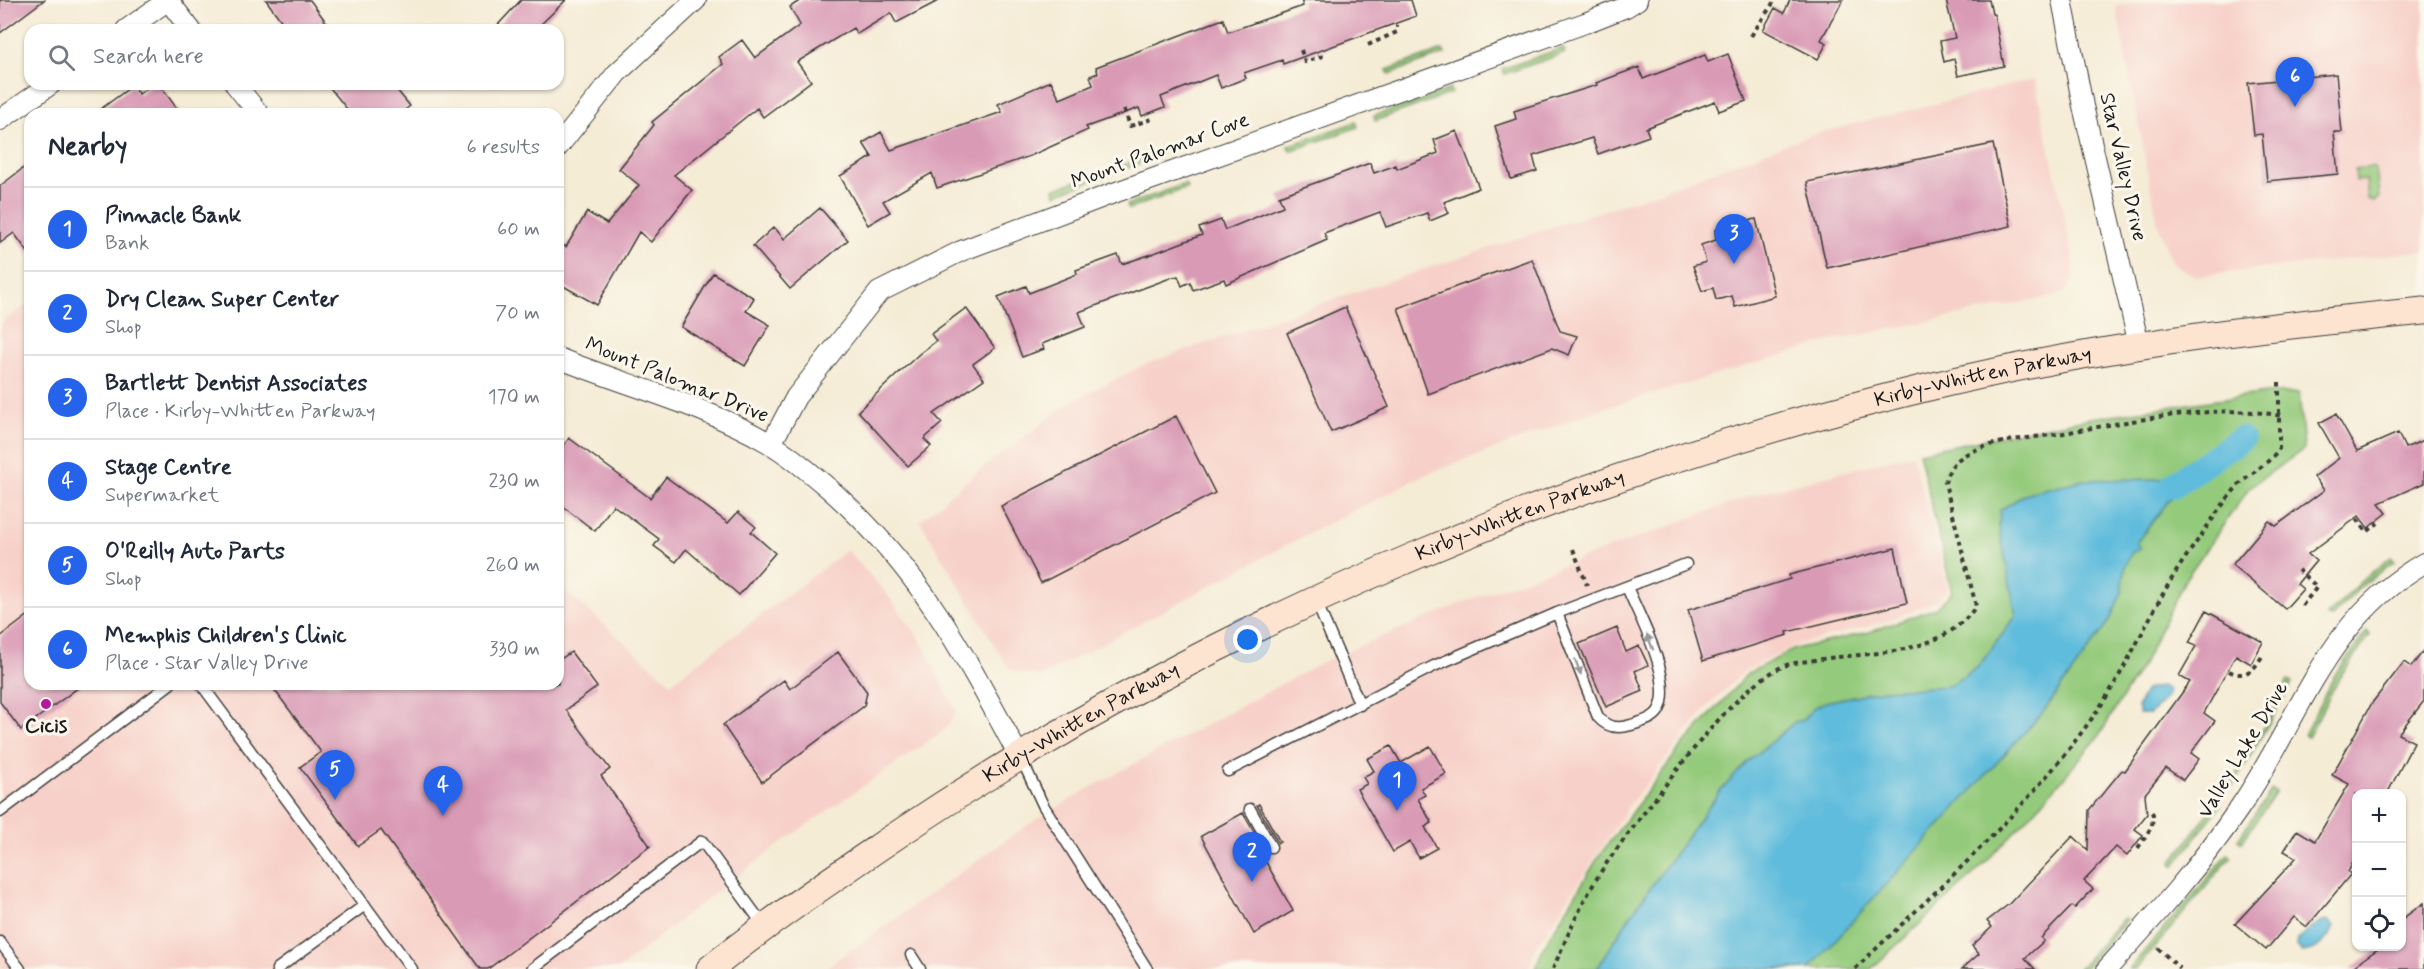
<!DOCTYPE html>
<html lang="en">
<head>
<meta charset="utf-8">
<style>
	:root { --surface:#fff; --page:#f2f2f3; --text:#1f2937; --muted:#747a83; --line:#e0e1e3; --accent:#2563eb }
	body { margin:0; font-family:Mynerve,sans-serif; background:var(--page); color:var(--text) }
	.controls { position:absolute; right:18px; bottom:18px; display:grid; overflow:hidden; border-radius:12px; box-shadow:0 2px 4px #0004 }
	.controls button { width:54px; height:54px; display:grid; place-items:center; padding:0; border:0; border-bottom:2px solid var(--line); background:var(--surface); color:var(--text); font:30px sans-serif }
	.you { position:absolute; left:1248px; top:640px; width:21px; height:21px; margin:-15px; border:4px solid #fff; border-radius:50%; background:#1a73e8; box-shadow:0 0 0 9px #1a73e833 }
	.badge { display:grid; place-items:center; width:39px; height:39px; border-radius:50%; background:var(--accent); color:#fff; font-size:20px; font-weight:700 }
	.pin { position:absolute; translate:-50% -50px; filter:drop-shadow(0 2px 3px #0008) }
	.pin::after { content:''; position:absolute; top:32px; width:21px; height:18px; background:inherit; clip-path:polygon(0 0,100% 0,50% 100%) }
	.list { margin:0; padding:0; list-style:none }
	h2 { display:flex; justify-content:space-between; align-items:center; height:78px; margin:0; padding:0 24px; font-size:26px }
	h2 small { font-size:20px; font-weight:400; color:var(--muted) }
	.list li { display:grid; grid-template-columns:39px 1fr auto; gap:18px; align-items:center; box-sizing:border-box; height:84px; padding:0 24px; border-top:2px solid var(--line) }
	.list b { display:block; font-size:22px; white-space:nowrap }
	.list p { margin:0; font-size:20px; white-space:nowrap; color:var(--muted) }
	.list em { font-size:20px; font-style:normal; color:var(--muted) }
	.icon { flex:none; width:33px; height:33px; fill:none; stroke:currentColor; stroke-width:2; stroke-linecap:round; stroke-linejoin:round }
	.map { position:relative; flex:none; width:2424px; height:969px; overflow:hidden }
	.search { position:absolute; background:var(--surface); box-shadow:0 2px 4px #0004; left:24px; top:24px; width:540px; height:66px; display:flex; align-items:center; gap:15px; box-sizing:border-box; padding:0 21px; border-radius:18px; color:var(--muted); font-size:22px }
	.panel { position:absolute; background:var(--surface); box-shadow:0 2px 4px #0004; left:24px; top:108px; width:540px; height:582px; border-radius:18px }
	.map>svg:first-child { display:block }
	.built { fill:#f7d1c9 }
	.green { fill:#94ca7b; stroke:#58734c; stroke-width:1.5 }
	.water { fill:#5ebcdc; stroke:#3d6c7c; stroke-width:1.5 }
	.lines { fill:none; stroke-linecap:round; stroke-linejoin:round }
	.canal { stroke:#5ebcdc; stroke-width:26 }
	.building { fill:#d99ab5 }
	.lane-casing { stroke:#3d3b38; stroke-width:13 }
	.street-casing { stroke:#3d3b38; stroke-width:22 }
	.secondary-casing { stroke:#3d3b38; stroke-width:29 }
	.path { stroke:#3d3b38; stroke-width:4; stroke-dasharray:4.5 4.5; stroke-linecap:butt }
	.lane { stroke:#fff; stroke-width:10 }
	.street { stroke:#fff; stroke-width:20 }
	.secondary { stroke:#fde4d1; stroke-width:27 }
	.oneway { fill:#999 }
	.poi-dot { fill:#b5179e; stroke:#fbf7ec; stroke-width:2 }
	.labels { text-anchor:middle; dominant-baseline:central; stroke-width:6; stroke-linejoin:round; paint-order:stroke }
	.street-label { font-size:21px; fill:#1c1c1c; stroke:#fbf7ec }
	.poi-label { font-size:21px; font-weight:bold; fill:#1c1c1c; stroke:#fbf7ec }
</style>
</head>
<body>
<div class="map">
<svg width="2424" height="969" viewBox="0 0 2424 969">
	<rect width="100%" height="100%" fill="#fbf7ec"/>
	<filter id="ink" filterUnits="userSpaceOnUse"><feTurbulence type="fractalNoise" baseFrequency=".0167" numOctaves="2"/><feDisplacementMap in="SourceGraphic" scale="12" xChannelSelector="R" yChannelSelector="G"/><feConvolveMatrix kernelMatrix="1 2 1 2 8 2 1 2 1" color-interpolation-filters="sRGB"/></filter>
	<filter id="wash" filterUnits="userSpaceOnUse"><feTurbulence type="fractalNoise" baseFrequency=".008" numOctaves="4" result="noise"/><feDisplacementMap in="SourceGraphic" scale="24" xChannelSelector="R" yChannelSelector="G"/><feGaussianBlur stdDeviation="1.35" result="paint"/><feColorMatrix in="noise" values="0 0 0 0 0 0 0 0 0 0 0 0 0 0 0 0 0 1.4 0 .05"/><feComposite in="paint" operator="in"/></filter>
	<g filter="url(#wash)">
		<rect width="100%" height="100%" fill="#f5ecd6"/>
		<!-- built -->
		<path class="built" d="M 2192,0 L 2424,0 L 2424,251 L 2195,276 L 2172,263 L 2158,225 L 2116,6 Z
			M 2035,79 L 2074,264 L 2073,279 L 2069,288 L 2060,295 L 1826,342 L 1596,411 L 1422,476 L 1286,545 L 1040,677 L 1016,672 L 1007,666 L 920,521 L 971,477 L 1069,403 L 1145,364 L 1337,298 L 1659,192 L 1810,135 Z
			M 30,302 L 30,684 L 558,684 L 558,584 L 671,683 L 847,550 L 886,593 L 919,637 L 956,711 L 946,729 L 791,836 L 691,911 L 619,969 L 0,969 L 0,324 Z
			M 1913,454 L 1948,589 L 1936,601 L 1882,623 L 1799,644 L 1746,670 L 1708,706 L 1629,806 L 1536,947 L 1529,969 L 824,969 L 1026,826 L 1086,790 L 1322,662 L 1469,600 L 1756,494 Z"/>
		<!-- green -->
		<path class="green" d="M 1563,48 L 1565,53 L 1504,74 L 1502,69 Z
			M 1443,50 L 1445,54 L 1389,74 L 1387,70 Z
			M 1450,89 L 1451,93 L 1375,121 L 1374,116 Z
			M 1356,122 L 1358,127 L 1290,151 L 1288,146 Z
			M 1157,153 L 1158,157 L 1056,194 L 1054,189 Z
			M 2372,167 L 2376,170 L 2379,197 L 2374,202 L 2368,199 L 2366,180 L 2356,181 L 2355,169 Z
			M 1185,184 L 1187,188 L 1129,209 L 1127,205 Z
			M 2266,393 L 2299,393 L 2304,449 L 2250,487 L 2186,578 L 2145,660 L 2099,736 L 2043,802 L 1980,868 L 1871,969 L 1535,969 L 1543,948 L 1599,856 L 1677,752 L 1748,673 L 1795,649 L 1870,632 L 1936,608 L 1952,592 L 1919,452 L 2091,418 Z
			M 2391,557 L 2394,561 L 2359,588 L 2331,618 L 2327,616 L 2359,583 Z
			M 2367,631 L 2370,635 L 2339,678 L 2308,737 L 2304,735 L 2335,675 Z
			M 2288,681 L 2292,683 L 2232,788 L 2229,786 L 2258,738 Z
			M 2272,789 L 2276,792 L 2242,842 L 2238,839 Z
			M 2217,802 L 2221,805 L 2174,866 L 2171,863 Z
			M 2228,854 L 2231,857 L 2136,969 L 2129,969 Z
			M 2124,918 L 2127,920 L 2084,969 L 2078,969 Z"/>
		<!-- water -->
		<path class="water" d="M 2163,479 L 2173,485 L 2174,494 L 2136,543 L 2141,549 L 2132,552 L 2125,567 L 2122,592 L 2109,622 L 2044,711 L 1809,969 L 1597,969 L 1630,916 L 1717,795 L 1747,762 L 1795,722 L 1803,720 L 1813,708 L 1825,702 L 1884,690 L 1949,686 L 1978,667 L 2016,616 L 1999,526 L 2000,510 L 2027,493 L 2083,480 Z
			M 2163,686 L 2169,691 C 2168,699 2156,707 2150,714 L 2139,714 L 2137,707 L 2146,690 Z
			M 2327,920 L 2334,926 C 2331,937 2313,955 2302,952 L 2297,946 L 2298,940 L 2320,922 Z"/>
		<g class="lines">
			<!-- canal -->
			<path class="canal" d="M 2173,485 L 2241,439"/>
		</g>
		<g id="blocks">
			<!-- building -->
			<path class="building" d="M 0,0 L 44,0 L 0,33 Z
				M 266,0 L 310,0 L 332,30 L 288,30 Z
				M 521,0 L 566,0 L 535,30 L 493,30 Z
				M 801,0 L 940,0 L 896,23 L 891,13 L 857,34 L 853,28 L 797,62 L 811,81 L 763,117 L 757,108 L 674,175 L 692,190 L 651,242 L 639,232 L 597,305 L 558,283 L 558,242 L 566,247 L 587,212 L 607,224 L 639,185 L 619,169 L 654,125 L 652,122 L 723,64 L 719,57 L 742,40 L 755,58 L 800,25 L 790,7 Z
				M 1301,0 L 1411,0 L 1416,16 L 1283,64 L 1282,60 L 1244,73 L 1246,78 L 1221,88 L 1216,75 L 1161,97 L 1165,107 L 1142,116 L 1139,108 L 1086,127 L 1088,130 L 1030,156 L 937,188 L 932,173 L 883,201 L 890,212 L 868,225 L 840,176 L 872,157 L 863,143 L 881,132 L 891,150 L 1002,112 L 998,104 L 1051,81 L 1060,99 L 1093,85 L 1090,76 L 1098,73 L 1096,67 L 1223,19 L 1228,32 L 1303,6 Z
				M 1790,0 L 1843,0 L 1821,40 L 1827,43 L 1818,59 L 1763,30 L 1775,8 L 1784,13 Z
				M 1946,0 L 1989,0 L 1992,14 L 1994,14 L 2004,66 L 1958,76 L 1954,59 L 1944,62 L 1940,41 L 1955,38 Z
				M 1728,54 L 1746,101 L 1719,111 L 1715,101 L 1646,128 L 1649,136 L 1598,154 L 1592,138 L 1533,156 L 1537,171 L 1511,179 L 1495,126 L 1516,119 L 1514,111 L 1597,85 L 1596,83 L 1639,67 L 1643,79 L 1705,55 L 1708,62 Z
				M 2336,74 L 2342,132 L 2334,132 L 2338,174 L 2267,181 L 2262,134 L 2254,135 L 2248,83 Z
				M 153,84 L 159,84 L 181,114 L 94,114 L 132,86 L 139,94 Z
				M 327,84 L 392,84 L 410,106 L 400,114 L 351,114 Z
				M 1457,131 L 1479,188 L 1444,202 L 1449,213 L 1430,221 L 1427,213 L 1386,227 L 1380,212 L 1324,233 L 1327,240 L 1226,284 L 1224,279 L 1193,290 L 1190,282 L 1182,286 L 1178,276 L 1173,277 L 1079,312 L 1085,327 L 1042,344 L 1044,349 L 1022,357 L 998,297 L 1026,286 L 1029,293 L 1077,274 L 1076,270 L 1118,255 L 1122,264 L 1149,255 L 1202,235 L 1199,228 L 1221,220 L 1225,230 L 1283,206 L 1279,196 L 1370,163 L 1374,173 L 1396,165 L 1397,169 L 1438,153 L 1434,140 Z
				M 1993,144 L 2011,226 L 1827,268 L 1807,182 Z
				M 30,163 L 30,255 L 14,233 L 0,243 L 0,186 Z
				M 820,208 L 848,240 L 790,289 L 753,246 L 774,227 L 784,239 Z
				M 1756,219 L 1775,296 L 1735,307 L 1732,296 L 1716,300 L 1713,288 L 1702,291 L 1693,266 L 1706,262 L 1701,245 L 1716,240 L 1715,230 Z
				M 1532,259 L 1560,331 L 1577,336 L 1569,355 L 1552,348 L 1428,394 L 1398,308 Z
				M 713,273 L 754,298 L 746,311 L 770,325 L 745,366 L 681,327 Z
				M 1345,307 L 1389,407 L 1331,432 L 1287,333 Z
				M 966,308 L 995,348 L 973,364 L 984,379 L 934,414 L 942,423 L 924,439 L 931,446 L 908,466 L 858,411 L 919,354 L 936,341 L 931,334 Z
				M 2336,414 L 2357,451 L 2398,433 L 2405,448 L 2424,440 L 2424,483 L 2379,503 L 2387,513 L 2368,528 L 2359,516 L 2308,554 L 2316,561 L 2297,584 L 2303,589 L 2285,609 L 2232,565 L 2269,521 L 2276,526 L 2324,490 L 2314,477 L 2339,458 L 2319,423 Z
				M 1176,416 L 1215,493 L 1041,583 L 1001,506 Z
				M 569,438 L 650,498 L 666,477 L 728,523 L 738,512 L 756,527 L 751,532 L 775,553 L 739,595 L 686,549 L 676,562 L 654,546 L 659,539 L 613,505 L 595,531 L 558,503 L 558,454 Z
				M 1895,548 L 1907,603 L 1787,632 L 1788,635 L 1703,661 L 1688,610 L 1790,579 L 1789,575 Z
				M 2206,611 L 2263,642 L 2251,664 L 2236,655 L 2204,713 L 2215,721 L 2191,753 L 2199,759 L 2183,780 L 2166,768 L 2145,794 L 2147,814 L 2135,829 L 2143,835 L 2127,856 L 2116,847 L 2084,881 L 2093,889 L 2075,908 L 2072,906 L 2041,938 L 2044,941 L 2025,958 L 2035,969 L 1962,969 L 1979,954 L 1972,946 L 1992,927 L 1987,921 L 2009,904 L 2073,836 L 2088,850 L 2089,810 L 2122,770 L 2125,771 L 2190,682 L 2179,676 L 2196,646 L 2189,643 Z
				M 30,614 L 30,684 L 83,684 L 21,730 L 0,702 L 0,637 Z
				M 1617,628 L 1626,652 L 1639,646 L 1648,665 L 1635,671 L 1643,691 L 1606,707 L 1579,644 Z
				M 2424,650 L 2424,701 L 2398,734 L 2414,742 L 2387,794 L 2356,794 L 2356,857 L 2348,872 L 2351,874 L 2307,927 L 2294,917 L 2266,950 L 2235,924 L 2296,858 L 2284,851 L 2297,830 L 2315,841 L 2349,784 L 2332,775 L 2372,703 L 2404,662 L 2411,667 Z
				M 571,652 L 597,687 L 566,710 L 610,769 L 601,776 L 650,846 L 488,969 L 480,969 L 381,830 L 358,846 L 300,767 L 321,752 L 270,684 L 558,684 L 558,661 Z
				M 838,652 L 867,692 L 864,706 L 762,782 L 723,725 L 784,680 L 790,689 Z
				M 1391,746 L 1401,763 L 1430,746 L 1446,774 L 1421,788 L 1425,795 L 1418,799 L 1432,823 L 1425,827 L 1437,848 L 1419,858 L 1410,842 L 1393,852 L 1357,789 L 1367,784 L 1363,777 L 1374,771 L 1367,759 Z
				M 1259,804 L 1280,842 L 1278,843 L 1257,805 Z
				M 1243,813 L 1265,851 L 1261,853 L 1293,911 L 1254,934 L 1201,836 Z
				M 2424,903 L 2424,969 L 2350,969 L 2382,946 L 2402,946 L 2402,919 Z"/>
		</g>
	</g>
	<g filter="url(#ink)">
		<use href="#blocks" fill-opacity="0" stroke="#3d3b38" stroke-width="1.5"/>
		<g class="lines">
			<!-- lane casing -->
			<g class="lane-casing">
				<path id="lane" d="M 1316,601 L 1360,705
					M 1557,613 L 1598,717 C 1607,728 1618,729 1631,725 C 1641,722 1654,719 1659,710 C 1675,681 1639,616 1627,587
					M 201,684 L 412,969
					M 1020,756 L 1043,805 L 1147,969
					M 1228,771 L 1434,666 L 1557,613 L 1686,564
					M 1250,809 L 1271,847
					M 0,812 L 170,684
					M 0,942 L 20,969
					M 911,955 L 920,969
					M 277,969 L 365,905
					M 532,969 L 702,841 L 764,926"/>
			</g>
			<!-- street casing -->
			<g class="street-casing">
				<path id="street" d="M 168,0 L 191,30
					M 2062,0 L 2083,106 L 2139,345
					M 126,30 L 168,0
					M 235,84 L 259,114
					M 0,120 L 51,84
					M 558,147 L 617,73 L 696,0
					M 558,358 C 628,386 704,405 769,443 C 792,456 814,476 834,493 C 922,572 964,654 1019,756
					M 771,444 L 796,397 L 879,292 L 961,251 L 1111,194 L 1585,23 L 1626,7 L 1637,0
					M 2107,969 C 2154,917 2201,865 2240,807 C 2301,718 2325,620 2424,563"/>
			</g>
			<!-- secondary casing -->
			<g class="secondary-casing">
				<g id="secondary">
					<path id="s1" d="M 710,969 C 766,924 825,884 885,843 C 1201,629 1554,478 1925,388 C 2088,348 2257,327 2424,311"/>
				</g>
			</g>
			<!-- path -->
			<path class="path" d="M 1751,36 L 1775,0
				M 1368,45 L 1397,32 L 1397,25
				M 1301,50 L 1305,62 L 1323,56
				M 1124,109 L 1130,126 L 1155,118
				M 2357,519 L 2367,532 L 2378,523
				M 1573,549 L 1587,585
				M 2298,570 L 2317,587 L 2301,607
				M 2229,671 C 2244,679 2255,670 2262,656
				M 2138,848 L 2152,826 L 2153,814 L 2149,809
				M 2158,948 L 2180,969
				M 1553,969 C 1565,941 1577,913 1592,887 C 1607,859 1628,835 1647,809 C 1679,768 1737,686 1784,666 C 1794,662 1805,662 1815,660 C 1871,651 1941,658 1976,606 L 1945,483 C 1948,467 1958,457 1973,451 C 1999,440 2030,438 2058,434 C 2122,423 2219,402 2281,416
				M 1855,969 C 1940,887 2030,808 2097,711 C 2132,661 2153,603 2188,554 C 2204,532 2219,508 2236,488 C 2249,473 2269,465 2279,448 L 2279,380"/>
			<!-- lane -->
			<use href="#lane" class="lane"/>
			<!-- street -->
			<use href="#street" class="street"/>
			<!-- secondary -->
			<use href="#secondary" class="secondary"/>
		</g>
		<!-- one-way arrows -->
		<defs><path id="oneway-solid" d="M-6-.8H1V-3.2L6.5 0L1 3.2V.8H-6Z" transform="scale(1.5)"/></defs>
		<g class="oneway">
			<use href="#oneway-solid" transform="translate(1650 642) rotate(-112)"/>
			<use href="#oneway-solid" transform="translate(1578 667) rotate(69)"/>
		</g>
	</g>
	<!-- markers -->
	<circle class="poi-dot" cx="46" cy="704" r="6"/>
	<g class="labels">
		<!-- street labels -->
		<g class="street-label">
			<text transform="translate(1160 151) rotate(-20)">Mount Palomar Cove</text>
			<text transform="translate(2123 167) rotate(77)">Star Valley Drive</text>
			<text stroke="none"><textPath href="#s1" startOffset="1416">Kirby-Whitten Parkway</textPath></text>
			<text transform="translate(677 380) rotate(22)">Mount Palomar Drive</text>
			<text stroke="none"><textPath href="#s1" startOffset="932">Kirby-Whitten Parkway</textPath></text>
			<text stroke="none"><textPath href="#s1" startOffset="446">Kirby-Whitten Parkway</textPath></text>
			<text transform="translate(2243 750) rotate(-59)">Valley Lake Drive</text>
		</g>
		<!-- poi labels -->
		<g class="poi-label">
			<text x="46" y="726">Cicis</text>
		</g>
	</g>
</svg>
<div class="controls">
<button>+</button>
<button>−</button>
<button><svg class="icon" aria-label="locate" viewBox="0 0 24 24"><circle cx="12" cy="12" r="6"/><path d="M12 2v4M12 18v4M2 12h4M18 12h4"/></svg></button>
</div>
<div class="you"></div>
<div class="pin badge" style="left:1397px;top:811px">1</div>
<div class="pin badge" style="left:1252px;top:882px">2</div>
<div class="pin badge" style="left:1734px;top:264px">3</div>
<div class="pin badge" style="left:443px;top:816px">4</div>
<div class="pin badge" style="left:335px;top:800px">5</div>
<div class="pin badge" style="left:2295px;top:107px">6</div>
<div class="search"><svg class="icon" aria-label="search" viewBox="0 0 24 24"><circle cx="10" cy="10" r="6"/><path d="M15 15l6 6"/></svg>Search here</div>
<section class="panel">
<h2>Nearby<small>6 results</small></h2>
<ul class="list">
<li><span class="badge">1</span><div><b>Pinnacle Bank</b><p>Bank</p></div><em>60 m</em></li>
<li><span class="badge">2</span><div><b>Dry Clean Super Center</b><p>Shop</p></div><em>70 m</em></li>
<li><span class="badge">3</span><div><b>Bartlett Dentist Associates</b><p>Place · Kirby-Whitten Parkway</p></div><em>170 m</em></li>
<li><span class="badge">4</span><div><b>Stage Centre</b><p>Supermarket</p></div><em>230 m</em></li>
<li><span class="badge">5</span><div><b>O'Reilly Auto Parts</b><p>Shop</p></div><em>260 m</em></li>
<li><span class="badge">6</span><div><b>Memphis Children's Clinic</b><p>Place · Star Valley Drive</p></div><em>330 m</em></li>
</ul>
</section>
</div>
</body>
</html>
